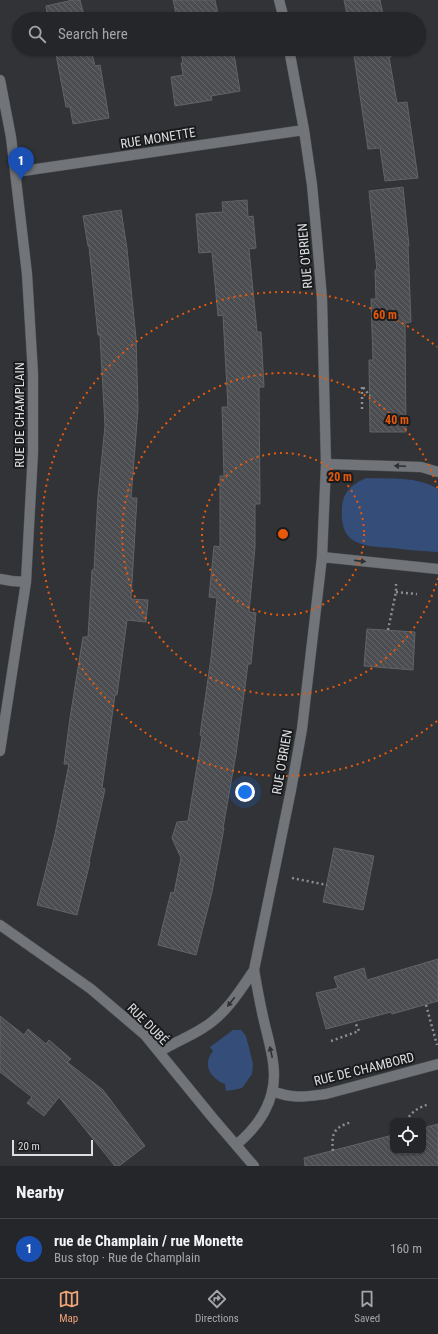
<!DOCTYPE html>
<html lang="en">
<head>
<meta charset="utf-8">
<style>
	:root { --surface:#252629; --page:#313235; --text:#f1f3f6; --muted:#a3a5a8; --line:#424346; --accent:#efa376 }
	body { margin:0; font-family:"Roboto Condensed",sans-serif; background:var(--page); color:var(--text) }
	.controls { position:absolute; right:12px; bottom:12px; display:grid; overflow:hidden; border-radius:8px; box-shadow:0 1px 3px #0004 }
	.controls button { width:36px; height:36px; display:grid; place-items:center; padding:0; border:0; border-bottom:1px solid var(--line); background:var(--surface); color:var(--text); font:20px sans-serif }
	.scale { position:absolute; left:12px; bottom:10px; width:81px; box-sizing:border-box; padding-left:4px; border:2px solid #dcdee0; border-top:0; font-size:11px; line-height:14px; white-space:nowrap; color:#dcdee0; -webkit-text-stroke:3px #1a1b1d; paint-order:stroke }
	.you { position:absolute; left:245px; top:792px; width:14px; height:14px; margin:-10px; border:3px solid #fff; border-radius:50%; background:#1a73e8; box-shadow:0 0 0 6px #1a73e833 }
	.badge { display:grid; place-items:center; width:26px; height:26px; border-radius:50%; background:var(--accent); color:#fff; font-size:13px; font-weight:700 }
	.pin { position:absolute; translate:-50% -33px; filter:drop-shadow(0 1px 2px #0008) }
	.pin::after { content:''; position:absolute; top:21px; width:14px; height:12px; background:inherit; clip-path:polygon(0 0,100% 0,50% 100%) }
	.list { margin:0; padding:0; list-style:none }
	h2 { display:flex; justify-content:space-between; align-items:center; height:52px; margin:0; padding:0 16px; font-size:17px }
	h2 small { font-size:13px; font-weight:400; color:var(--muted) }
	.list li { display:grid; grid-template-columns:26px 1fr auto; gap:12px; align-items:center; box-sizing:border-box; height:60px; padding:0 16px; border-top:1px solid var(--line) }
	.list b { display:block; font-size:15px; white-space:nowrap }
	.list p { margin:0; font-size:13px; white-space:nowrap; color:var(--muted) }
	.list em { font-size:13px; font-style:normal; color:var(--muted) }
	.icon { flex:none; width:22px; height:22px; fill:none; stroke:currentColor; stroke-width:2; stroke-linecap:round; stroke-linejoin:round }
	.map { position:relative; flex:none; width:438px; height:1166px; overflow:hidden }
	.search { position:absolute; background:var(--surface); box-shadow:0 1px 3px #0004; left:12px; right:12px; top:12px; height:44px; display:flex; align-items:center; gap:10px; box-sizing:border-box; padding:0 14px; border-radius:22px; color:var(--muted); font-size:15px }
	.sheet { height:112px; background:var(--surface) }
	nav { display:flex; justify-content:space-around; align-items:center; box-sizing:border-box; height:56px; border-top:1px solid var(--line); background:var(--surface); font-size:11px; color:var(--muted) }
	nav a { display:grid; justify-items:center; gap:2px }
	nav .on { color:var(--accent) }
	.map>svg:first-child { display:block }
	.green { fill:#354e79 }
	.building { fill:url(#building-back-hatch); stroke:#606367 }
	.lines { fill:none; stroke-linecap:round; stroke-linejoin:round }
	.minor-casing { stroke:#505255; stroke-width:11 }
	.path { stroke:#8d8f92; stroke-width:2.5; stroke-dasharray:2 3; stroke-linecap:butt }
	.minor { stroke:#717478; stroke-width:10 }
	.oneway { fill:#303134 }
	.ring { fill:none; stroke:#e8590c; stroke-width:2; stroke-dasharray:2 4 }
	.labels { text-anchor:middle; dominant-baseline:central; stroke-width:4; stroke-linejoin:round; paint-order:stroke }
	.street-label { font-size:13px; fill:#dcdee0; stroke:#1a1b1d }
	.centre { fill:#e8590c; stroke:#1a1b1d; stroke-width:2 }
	.ring-label { font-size:12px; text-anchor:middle; font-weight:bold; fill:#e8590c; stroke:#1a1b1d; stroke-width:4; stroke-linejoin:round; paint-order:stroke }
</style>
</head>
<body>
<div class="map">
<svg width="438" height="1166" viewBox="0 0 438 1166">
	<defs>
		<pattern id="building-back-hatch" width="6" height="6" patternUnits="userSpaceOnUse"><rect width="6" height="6" fill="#4b4d51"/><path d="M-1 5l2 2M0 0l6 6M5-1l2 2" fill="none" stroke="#64666a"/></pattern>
	</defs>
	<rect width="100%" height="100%" fill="#313337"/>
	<!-- green -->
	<path class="green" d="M 366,478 C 390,479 417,476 438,489 L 438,552 C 423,551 407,550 392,548 C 361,546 339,545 342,507 C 343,491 353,484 366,478 Z
		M 233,1030 L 241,1030 L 246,1036 L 253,1064 L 252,1074 L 242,1088 L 233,1090 L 226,1091 L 225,1084 C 217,1081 207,1073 208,1063 C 208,1058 211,1054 213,1051 L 210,1047 Z"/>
	<!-- building -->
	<path class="building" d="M 73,0 L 80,0 L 85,19 L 48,19 L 46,6 Z
		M 173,0 L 215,0 L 219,19 L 177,19 Z
		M 344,0 L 380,0 L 384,19 L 348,19 Z
		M 55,49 L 91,49 L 95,66 L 100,65 L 109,118 L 73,124 L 70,107 L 66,107 Z
		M 185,49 L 227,49 L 228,55 L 234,54 L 240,91 L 211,96 L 212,100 L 175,106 L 171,77 L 183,75 L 181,63 L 183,63 L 181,52 L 185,51 Z
		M 353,49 L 390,49 L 391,57 L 389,57 L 397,103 L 407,102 L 418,178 L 385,181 L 380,148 L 368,149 Z
		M 403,187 L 409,246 L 408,246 L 411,322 L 405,323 L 406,432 L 370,432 L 369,360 L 373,360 L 371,299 L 376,299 L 375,270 L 377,270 L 369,191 Z
		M 247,200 L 248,217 L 253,216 L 256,248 L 249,249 L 257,332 L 261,332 L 264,387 L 259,387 L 260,504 L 255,504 L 255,547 L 249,612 L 256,613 L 251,664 L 248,664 L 236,754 L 223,828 L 224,828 L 212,892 L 196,955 L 158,945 L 171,892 L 174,893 L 181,858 L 172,838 L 177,822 L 188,821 L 202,736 L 200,735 L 211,658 L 217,598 L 209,597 L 214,546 L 220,547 L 220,476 L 224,476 L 222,407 L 228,407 L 223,315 L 218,316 L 212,252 L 199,253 L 196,214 L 223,212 L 222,202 Z
		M 121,210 L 127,249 L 136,338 L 138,409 L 131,498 L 137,498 L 131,599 L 148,600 L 146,622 L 127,620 L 117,695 L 115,695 L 102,788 L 105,789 L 89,862 L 90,862 L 77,915 L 37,905 L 55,834 L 69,764 L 64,764 L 70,718 L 83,637 L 88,637 L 92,570 L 94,570 L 98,496 L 105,426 L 100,335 L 98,335 L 89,246 L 88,246 L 83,216 Z
		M 367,629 L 415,632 L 413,670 L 364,666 Z
		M 334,848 L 374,856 L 363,910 L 323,902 Z
		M 438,959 L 438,1001 L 392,1014 L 391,1012 L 326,1029 L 316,993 L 338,988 L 334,977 L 364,968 L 367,980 Z
		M 0,1016 L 24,1035 L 28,1029 L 46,1044 L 49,1040 L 71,1059 L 67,1062 L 103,1090 L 145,1146 L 119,1166 L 115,1166 L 59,1097 L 44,1116 L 27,1103 L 32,1097 L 0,1072 Z
		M 438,1124 L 438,1166 L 305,1166 L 304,1158 L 393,1135 L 393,1151 L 423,1151 L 423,1128 Z"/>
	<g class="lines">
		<!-- minor casing -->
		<g class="minor-casing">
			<path id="minor" d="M 279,0 L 284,19
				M 0,80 L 11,137 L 27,274 L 33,374 L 33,452 L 26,582 L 0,751
				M 16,172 L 304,130
				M 326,464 L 421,467 L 438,472
				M 322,557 L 438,569
				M 0,579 L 12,581 L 26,582
				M 0,925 L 91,989 L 145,1035 L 212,1117 L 254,1166
				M 159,1052 C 173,1043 189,1037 203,1028 C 225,1015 240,991 254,970
				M 272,1091 C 294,1099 303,1097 326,1094 L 438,1064
				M 236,1145 C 253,1131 267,1113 272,1092 C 278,1069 269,1043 264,1021 C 260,1004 257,987 254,970 L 291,790 L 302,729 L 322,557 L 326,464 L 322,299 L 317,239 L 312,185 L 304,130 L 289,49"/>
		</g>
		<!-- path -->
		<path class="path" d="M 362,409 L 362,386 L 370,396
			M 396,592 L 417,594
			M 388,630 L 396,592 L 396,584
			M 292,878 L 327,885
			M 426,1005 L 437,1045
			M 331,1041 L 359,1031 L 355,1022
			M 406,1121 C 412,1111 418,1108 429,1104
			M 333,1151 C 331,1133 334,1127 352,1122"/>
		<!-- minor -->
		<use href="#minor" class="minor"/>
	</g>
	<!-- one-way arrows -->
	<defs><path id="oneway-solid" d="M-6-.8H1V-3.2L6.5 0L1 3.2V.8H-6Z"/></defs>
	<g class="oneway">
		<use href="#oneway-solid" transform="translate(400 466) rotate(-178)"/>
		<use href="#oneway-solid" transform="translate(360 561) rotate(6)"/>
		<use href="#oneway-solid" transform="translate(231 1002) rotate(128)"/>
		<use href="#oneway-solid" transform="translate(271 1052) rotate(-103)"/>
	</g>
	<!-- distance rings -->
	<g class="ring">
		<circle cx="283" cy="534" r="81"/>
		<path d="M438 578A161 161 0 1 1 438 490"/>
		<path d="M437 721A242 242 0 1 1 437 347"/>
	</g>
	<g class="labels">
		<!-- street labels -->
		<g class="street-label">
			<text transform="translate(158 138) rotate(-9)">RUE MONETTE</text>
			<text transform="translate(305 256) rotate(-95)">RUE O'BRIEN</text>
			<text transform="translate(19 415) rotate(-90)">RUE DE CHAMPLAIN</text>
			<text transform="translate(282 762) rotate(-80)">RUE O'BRIEN</text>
			<text transform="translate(148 1024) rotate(45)">RUE DUBÉ</text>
			<text transform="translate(364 1069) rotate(-14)">RUE DE CHAMBORD</text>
		</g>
	</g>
	<circle cx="283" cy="534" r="6" class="centre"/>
	<g class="ring-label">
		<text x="385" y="319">60 m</text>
		<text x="397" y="424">40 m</text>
		<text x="340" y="481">20 m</text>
	</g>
</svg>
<div class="controls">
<button><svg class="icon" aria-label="locate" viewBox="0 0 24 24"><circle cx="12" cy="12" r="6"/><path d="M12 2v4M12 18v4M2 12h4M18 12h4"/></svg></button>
</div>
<div class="scale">20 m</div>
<div class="you"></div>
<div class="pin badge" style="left:21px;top:180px;background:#1a4fb4">1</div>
<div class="search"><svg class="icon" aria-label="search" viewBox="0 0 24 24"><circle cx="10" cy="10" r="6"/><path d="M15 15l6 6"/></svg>Search here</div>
</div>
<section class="sheet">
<h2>Nearby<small></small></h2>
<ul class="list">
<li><span class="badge" style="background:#1a4fb4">1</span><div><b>rue de Champlain / rue Monette</b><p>Bus stop · Rue de Champlain</p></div><em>160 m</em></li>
</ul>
</section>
<nav>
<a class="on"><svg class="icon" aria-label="map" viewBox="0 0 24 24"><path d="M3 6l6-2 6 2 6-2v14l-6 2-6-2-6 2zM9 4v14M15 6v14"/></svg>Map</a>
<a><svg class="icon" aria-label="directions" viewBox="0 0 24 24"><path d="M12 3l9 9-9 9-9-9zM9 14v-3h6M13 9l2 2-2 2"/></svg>Directions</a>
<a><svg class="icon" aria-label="saved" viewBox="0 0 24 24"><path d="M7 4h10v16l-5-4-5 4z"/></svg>Saved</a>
</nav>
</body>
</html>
